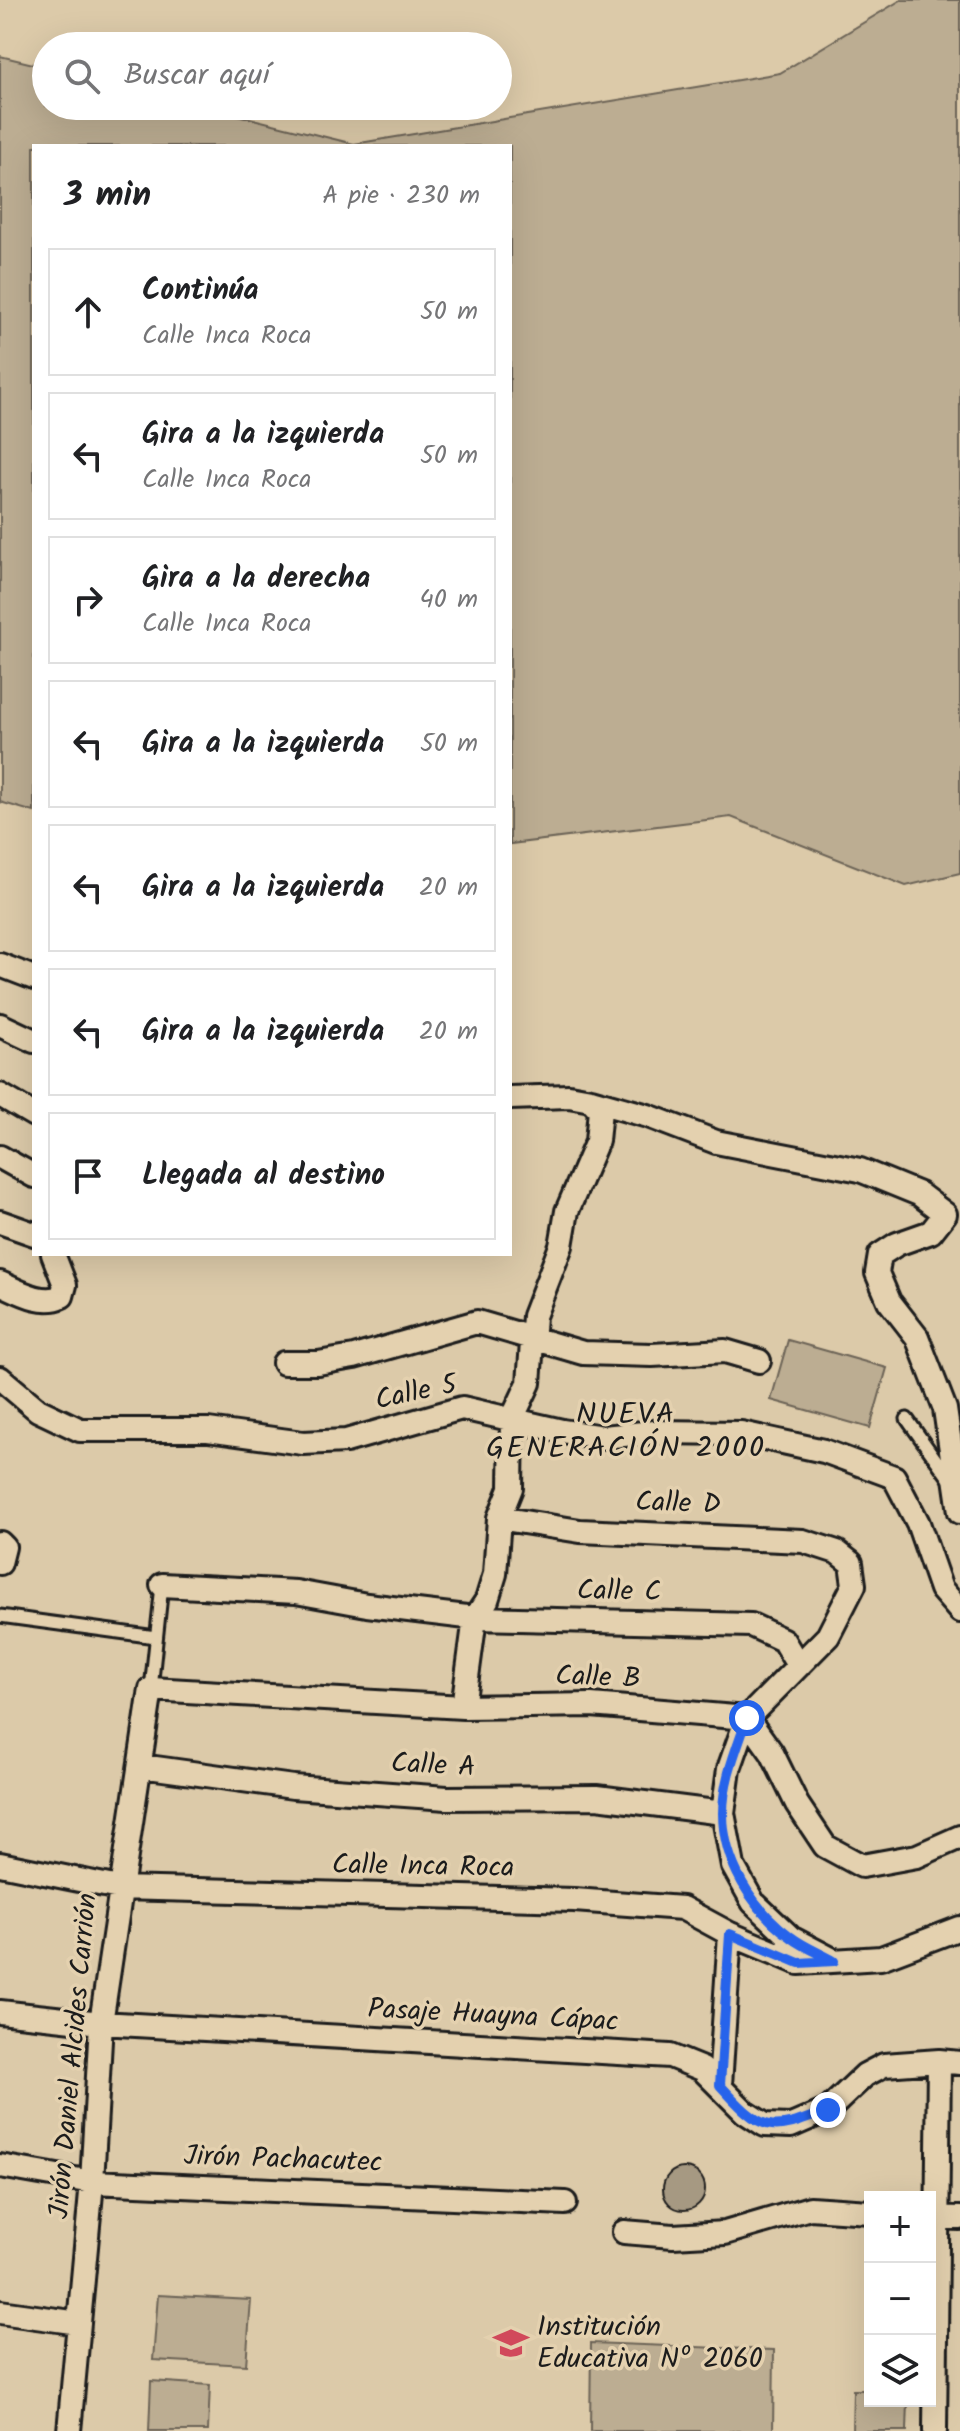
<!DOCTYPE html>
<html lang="es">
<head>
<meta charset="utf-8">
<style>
	:root { --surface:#fff; --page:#f6f6f6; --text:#202124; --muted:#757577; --line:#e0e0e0 }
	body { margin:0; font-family:Kalam,sans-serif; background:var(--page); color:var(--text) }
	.controls { position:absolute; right:24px; bottom:24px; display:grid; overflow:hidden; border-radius:0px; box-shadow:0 8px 32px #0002 }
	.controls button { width:72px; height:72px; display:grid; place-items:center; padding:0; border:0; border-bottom:2px solid var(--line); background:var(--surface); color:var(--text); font:40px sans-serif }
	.stop { position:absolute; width:24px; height:24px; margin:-18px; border:6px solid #2563eb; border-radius:50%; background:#fff }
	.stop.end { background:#2563eb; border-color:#fff; box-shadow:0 2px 8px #0008 }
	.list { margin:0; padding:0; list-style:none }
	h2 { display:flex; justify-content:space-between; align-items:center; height:104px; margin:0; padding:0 32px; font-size:34px }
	h2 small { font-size:26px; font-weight:400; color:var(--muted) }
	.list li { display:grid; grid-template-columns:52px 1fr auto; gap:24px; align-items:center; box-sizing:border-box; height:128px; margin:0 16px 16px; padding:0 16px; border:2px solid var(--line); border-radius:0px }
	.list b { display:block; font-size:30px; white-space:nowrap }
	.list p { margin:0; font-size:26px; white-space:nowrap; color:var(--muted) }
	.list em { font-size:26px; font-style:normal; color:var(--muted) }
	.icon { flex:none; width:44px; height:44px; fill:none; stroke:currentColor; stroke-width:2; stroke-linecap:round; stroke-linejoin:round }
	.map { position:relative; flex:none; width:960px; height:2431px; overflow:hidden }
	.search { position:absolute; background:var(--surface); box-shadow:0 8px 32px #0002; left:32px; top:32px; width:480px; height:88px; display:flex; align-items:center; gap:20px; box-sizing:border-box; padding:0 28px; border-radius:44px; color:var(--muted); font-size:30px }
	.panel { position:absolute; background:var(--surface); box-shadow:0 8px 32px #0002; left:32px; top:144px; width:480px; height:1112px; border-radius:0px }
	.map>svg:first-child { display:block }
	.green { fill:#bcad92; stroke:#6c6457; stroke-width:2 }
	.building { fill:#a69982; stroke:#1c1c1c; stroke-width:2 }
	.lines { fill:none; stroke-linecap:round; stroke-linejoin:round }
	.service-casing { stroke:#1c1c1c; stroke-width:17 }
	.minor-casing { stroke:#1c1c1c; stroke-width:28 }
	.service { stroke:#e4d1af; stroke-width:11 }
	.minor { stroke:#e4d1af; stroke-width:22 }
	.route { stroke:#2563eb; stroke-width:10 }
	.labels { text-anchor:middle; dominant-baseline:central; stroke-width:7; stroke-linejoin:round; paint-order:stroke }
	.street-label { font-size:28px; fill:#1c1c1c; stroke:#e4d1af }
	.poi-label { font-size:28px; fill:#1c1c1c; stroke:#e4d1af; text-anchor:start }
	.neighbourhood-label { font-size:30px; letter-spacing:2px; fill:#1c1c1c; stroke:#e4d1af }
</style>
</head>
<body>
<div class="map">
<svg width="960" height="2431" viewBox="0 0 960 2431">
	<rect width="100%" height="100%" fill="#dccaa9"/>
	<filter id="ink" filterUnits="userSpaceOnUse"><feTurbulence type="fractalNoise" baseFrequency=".0125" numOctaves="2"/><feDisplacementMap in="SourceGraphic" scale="16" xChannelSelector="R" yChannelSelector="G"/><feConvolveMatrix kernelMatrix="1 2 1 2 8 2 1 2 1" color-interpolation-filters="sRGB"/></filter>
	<g filter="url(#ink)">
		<!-- green -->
		<path class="green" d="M 901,0 L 960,0 L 960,873 L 906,886 L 731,817 L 510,844 L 510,146 L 34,146 L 34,812 L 0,802 L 0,56 L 46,67 L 46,106 L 201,106 L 354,144 L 780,73 Z
			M 788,1340 L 887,1368 L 870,1428 L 771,1400 Z
			M 158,2295 L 251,2300 L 246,2365 L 153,2360 Z
			M 591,2343 L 774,2350 L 773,2431 L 590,2431 Z
			M 151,2381 L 210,2385 L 208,2431 L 149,2431 Z
			M 853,2390 L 870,2390 L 870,2401 L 908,2401 L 907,2431 L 852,2431 Z"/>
		<!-- building -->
		<path class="building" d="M663 2189a21 21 0 1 1 42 0a21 21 0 1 1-42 0Z"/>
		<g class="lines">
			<!-- service casing -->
			<g class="service-casing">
				<path id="service" d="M 907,1419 L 951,1481
					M 0,1616 L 156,1637
					M 151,1689 L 162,1585"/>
			</g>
			<!-- minor casing -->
			<g class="minor-casing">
				<path id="minor" d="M 0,965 L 34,978
					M 0,1025 L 34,1041
					M 0,1095 L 34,1115
					M 510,1098 L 569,1096 L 591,1100 L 648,1116 L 716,1142 L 860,1170 L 919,1194 L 945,1214 L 931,1232 L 897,1244 L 880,1255 L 877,1273 L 889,1301 L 917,1337 L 945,1409 L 960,1512
					M 0,1157 L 34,1176
					M 0,1222 L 34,1234
					M 0,1283 C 18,1291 43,1306 62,1296 L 65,1285 L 53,1254
					M 284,1363 L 318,1363 L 354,1357 L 477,1322 L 583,1353 L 652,1355 L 725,1351 L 759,1361
					M 0,1378 L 38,1410 L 80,1430 L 208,1430 L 303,1443 L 346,1441 L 462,1408 L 562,1431 L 603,1437 L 654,1432 L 741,1433 L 824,1451 L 894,1477 L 918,1523 L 941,1589 L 960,1611
					M 499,1518 L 580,1531 L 803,1541 L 837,1552 L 851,1563 L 854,1585 L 828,1636 L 747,1718 L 729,1769 L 723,1813 L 733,1866 L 753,1902 L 791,1938 L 833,1960
					M 0,1543 L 4,1547 L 0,1563
					M 162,1585 L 296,1592 L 367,1605 L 475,1618 L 751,1625 L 783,1640 L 798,1665
					M 463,1707 L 475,1618 L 487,1600 L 495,1574 L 499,1518 L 511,1488 L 512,1419 L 529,1383 L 534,1316 L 561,1246 L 567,1211 L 597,1141 L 600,1110 L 591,1100
					M 141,1766 L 293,1787 L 447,1798 L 597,1797 L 723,1813
					M 0,1864 L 119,1888 L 574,1900 L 682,1908 L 730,1934 L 799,1963 L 881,1958 L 960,1928
					M 0,2012 L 101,2023 L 670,2056 L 702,2069 L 745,2112 L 765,2125 L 791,2126 L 828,2110 L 865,2075 L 884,2065 L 939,2061 L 960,2063
					M 720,2085 L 730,1934
					M 0,2166 L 92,2182 L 565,2203
					M 930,2217 L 960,2218
					M 624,2232 L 673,2236 L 725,2233 L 810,2208 L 870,2212
					M 0,2312 L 79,2323
					M 69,2431 L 92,2182 L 101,2023 L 151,1689 L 463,1707 L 591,1705 L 747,1718 L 772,1753 L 797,1804 L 825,1846 L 862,1866 L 917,1856 L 960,1837
					M 935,2431 L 939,2061"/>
			</g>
			<!-- service -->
			<use href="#service" class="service"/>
			<!-- minor -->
			<use href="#minor" class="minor"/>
		</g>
	</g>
	<g class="lines" filter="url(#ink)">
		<!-- route -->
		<path class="route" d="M 747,1718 C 737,1748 723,1780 723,1813 C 723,1862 752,1909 791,1937 C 804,1947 820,1953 834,1961 L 799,1963 L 730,1934 L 720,2085 C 763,2132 769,2135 828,2110"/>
	</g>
	<!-- icons -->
	<defs>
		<g id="school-bare" transform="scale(2.76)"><path d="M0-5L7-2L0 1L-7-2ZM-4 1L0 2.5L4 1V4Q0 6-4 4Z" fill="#d1495b" stroke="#e4d1af" stroke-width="2.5" paint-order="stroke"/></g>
	</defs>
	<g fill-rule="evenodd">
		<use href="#school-bare" x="511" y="2343"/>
	</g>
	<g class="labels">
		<!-- street labels -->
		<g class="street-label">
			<text transform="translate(416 1393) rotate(-12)">Calle 5</text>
			<text transform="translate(678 1504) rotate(2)">Calle D</text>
			<text transform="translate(619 1592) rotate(1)">Calle C</text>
			<text transform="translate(598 1678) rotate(2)">Calle B</text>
			<text transform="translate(433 1766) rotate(3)">Calle A</text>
			<text transform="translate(423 1867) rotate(1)">Calle Inca Roca</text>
			<text transform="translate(493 2016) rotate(3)">Pasaje Huayna Cápac</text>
			<text transform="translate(74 2056) rotate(-85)">Jirón Daniel Alcides Carrión</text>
			<text transform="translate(283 2160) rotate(2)">Jirón Pachacutec</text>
		</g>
		<!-- poi labels -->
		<g class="poi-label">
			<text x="537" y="2327">Institución<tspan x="537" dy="32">Educativa Nº 2060</tspan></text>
		</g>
		<!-- neighbourhood labels -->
		<g class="neighbourhood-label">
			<text x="626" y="1415">NUEVA<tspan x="626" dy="34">GENERACIÓN 2000</tspan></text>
		</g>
	</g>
</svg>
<div class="controls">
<button>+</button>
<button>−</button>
<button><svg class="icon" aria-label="layers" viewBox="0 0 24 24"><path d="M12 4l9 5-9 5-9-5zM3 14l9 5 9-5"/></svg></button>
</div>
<div class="stop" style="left:747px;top:1718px"></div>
<div class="stop end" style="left:828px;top:2110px"></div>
<div class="search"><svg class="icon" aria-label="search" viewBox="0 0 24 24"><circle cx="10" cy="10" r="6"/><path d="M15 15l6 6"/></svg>Buscar aquí</div>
<section class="panel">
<h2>3 min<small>A pie · 230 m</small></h2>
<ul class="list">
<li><svg class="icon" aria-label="ahead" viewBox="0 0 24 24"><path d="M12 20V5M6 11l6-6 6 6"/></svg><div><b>Continúa</b><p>Calle Inca Roca</p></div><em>50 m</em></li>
<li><svg class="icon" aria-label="left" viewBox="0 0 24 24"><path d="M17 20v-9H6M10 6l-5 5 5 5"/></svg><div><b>Gira a la izquierda</b><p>Calle Inca Roca</p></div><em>50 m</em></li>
<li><svg class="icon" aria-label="right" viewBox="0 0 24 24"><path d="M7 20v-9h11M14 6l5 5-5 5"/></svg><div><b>Gira a la derecha</b><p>Calle Inca Roca</p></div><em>40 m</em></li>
<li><svg class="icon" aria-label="left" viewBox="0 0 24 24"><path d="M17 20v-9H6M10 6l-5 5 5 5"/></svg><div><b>Gira a la izquierda</b></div><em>50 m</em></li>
<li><svg class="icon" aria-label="left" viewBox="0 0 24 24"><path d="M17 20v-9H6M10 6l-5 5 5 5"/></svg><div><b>Gira a la izquierda</b></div><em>20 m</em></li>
<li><svg class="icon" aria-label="left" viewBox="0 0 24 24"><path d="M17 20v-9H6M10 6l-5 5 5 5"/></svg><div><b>Gira a la izquierda</b></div><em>20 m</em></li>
<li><svg class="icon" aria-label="arrive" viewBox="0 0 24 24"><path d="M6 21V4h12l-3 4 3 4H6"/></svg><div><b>Llegada al destino</b></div></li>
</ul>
</section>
</div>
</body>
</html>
